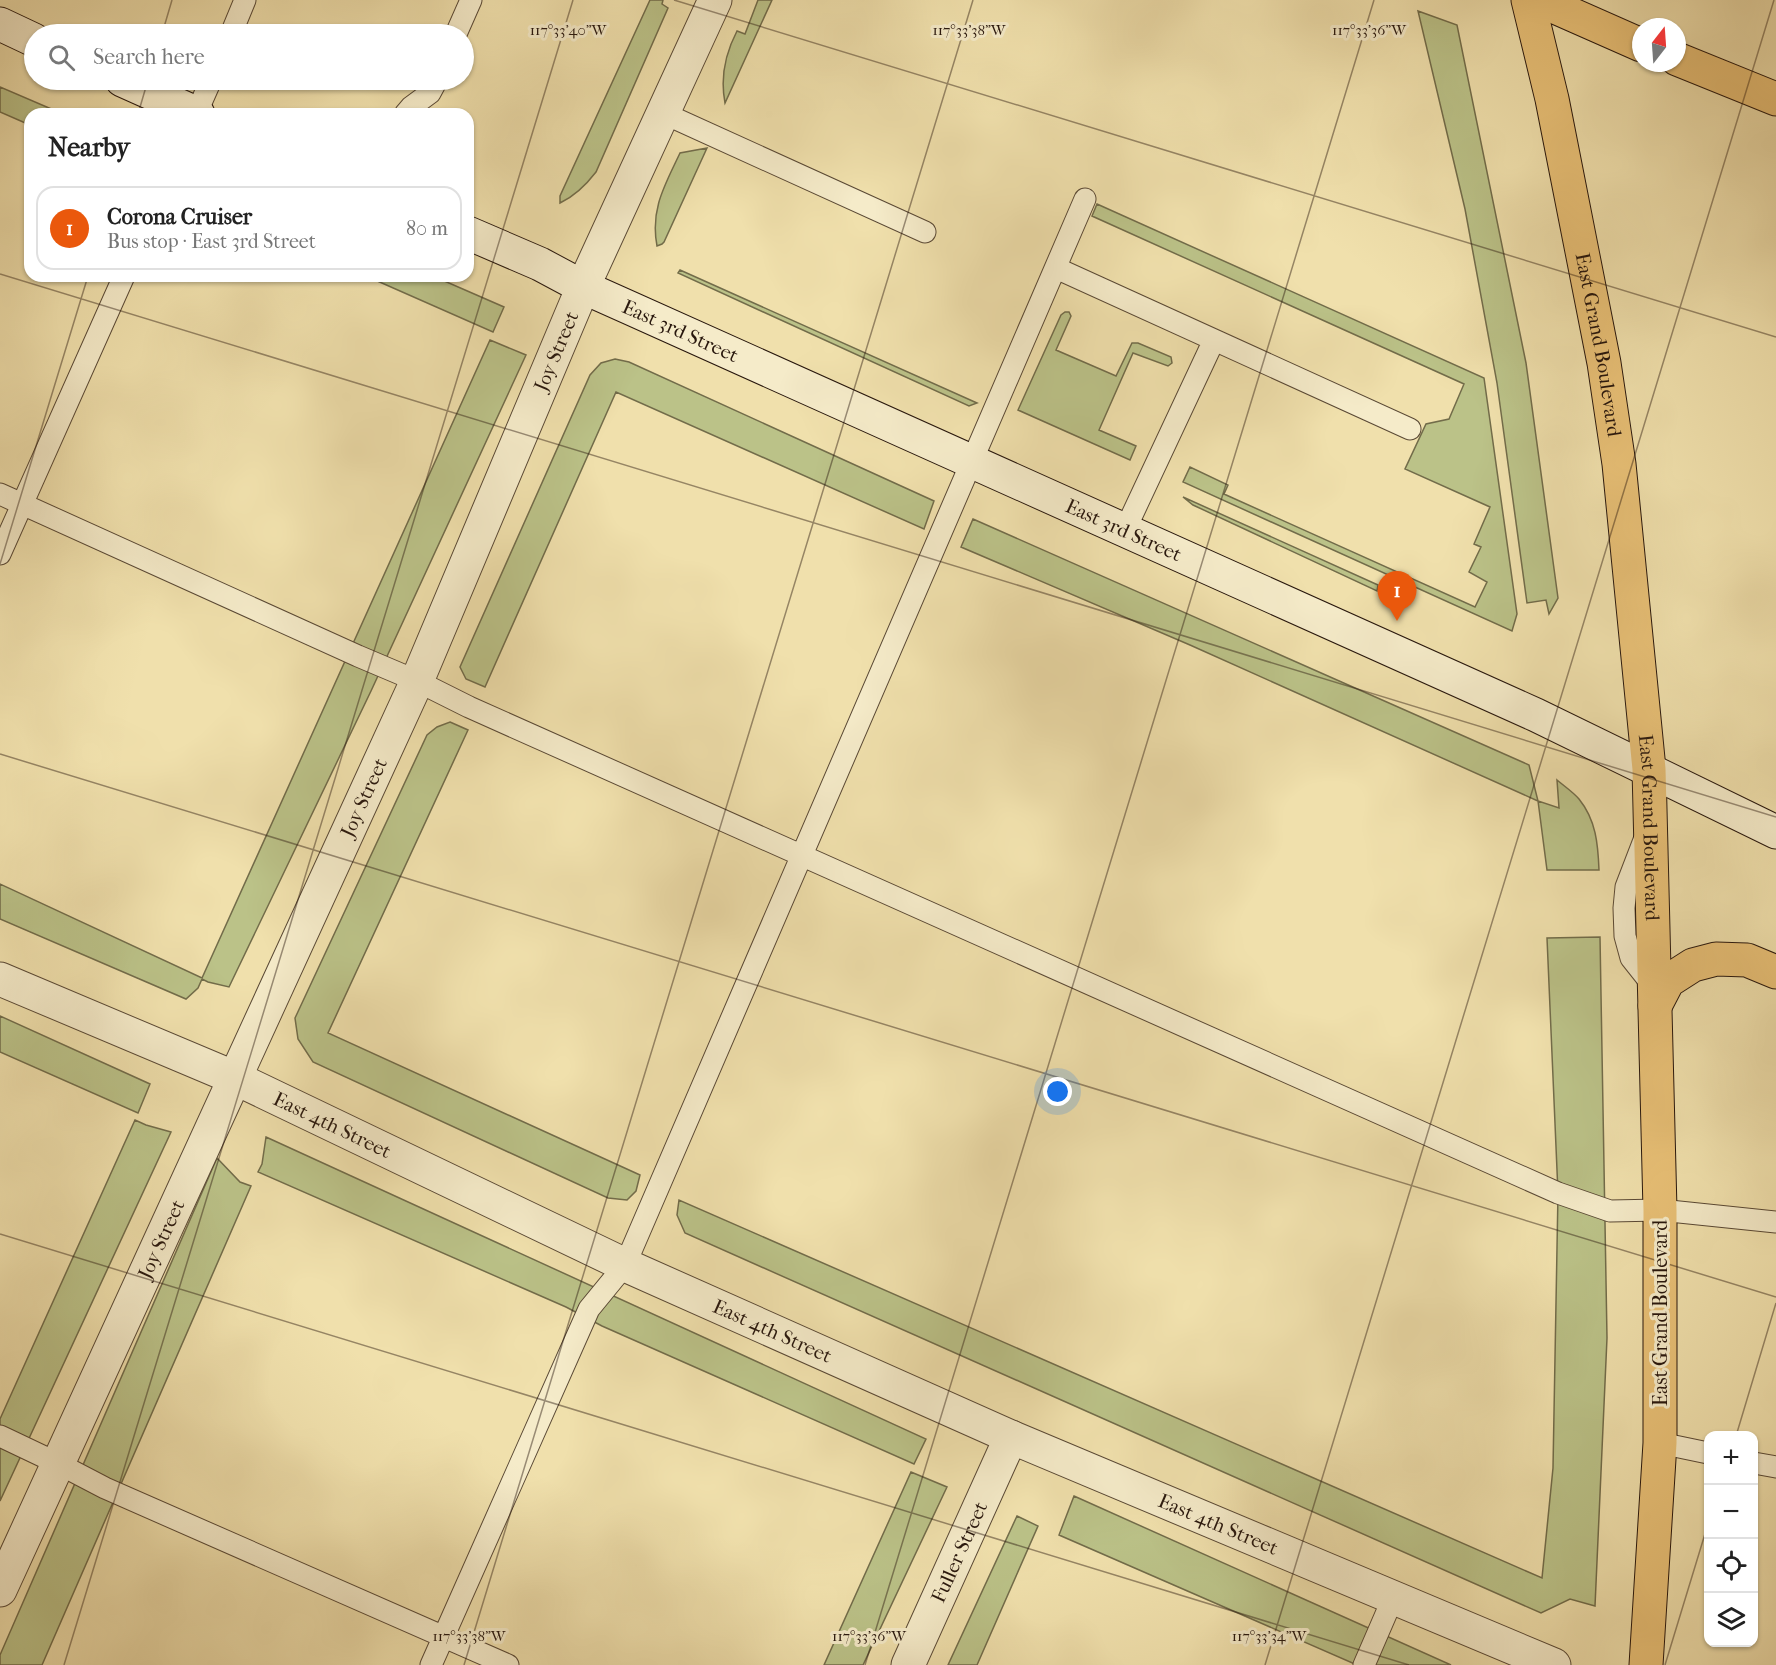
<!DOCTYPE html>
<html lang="en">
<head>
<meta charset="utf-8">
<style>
	:root { --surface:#fff; --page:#f2f2f2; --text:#222; --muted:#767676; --line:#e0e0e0; --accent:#ea580c }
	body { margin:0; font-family:"IM FELL French Canon",serif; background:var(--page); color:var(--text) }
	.controls { position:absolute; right:18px; bottom:18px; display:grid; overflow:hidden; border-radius:12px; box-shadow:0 2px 4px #0004 }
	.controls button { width:54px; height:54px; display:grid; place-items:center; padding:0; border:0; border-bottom:2px solid var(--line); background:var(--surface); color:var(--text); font:30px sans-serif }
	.compass { position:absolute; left:1632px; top:18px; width:54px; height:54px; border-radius:50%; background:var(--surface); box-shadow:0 2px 4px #0004; rotate:17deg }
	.you { position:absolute; left:1058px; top:1092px; width:21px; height:21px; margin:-15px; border:4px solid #fff; border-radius:50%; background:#1a73e8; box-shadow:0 0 0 9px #1a73e833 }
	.badge { display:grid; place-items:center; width:39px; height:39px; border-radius:50%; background:var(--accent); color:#fff; font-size:20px; font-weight:700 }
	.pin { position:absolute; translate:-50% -50px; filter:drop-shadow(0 2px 3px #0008) }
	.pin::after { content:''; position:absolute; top:32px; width:21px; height:18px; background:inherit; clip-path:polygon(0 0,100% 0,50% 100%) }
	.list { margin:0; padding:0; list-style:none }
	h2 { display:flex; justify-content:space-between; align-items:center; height:78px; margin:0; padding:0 24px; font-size:26px }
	h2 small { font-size:20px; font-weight:400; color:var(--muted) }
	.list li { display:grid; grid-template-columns:39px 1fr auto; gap:18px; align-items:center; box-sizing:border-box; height:84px; margin:0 12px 12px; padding:0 12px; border:2px solid var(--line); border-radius:18px }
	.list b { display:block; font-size:22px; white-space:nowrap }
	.list p { margin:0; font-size:20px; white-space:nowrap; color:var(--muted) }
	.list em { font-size:20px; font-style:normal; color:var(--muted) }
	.icon { flex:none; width:33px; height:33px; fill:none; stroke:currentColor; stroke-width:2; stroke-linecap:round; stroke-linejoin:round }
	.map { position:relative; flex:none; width:1776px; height:1665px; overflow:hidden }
	.search { position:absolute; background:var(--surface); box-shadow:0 2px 4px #0004; left:24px; top:24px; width:450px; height:66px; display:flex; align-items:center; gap:15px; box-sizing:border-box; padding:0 21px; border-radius:33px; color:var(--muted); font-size:22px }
	.panel { position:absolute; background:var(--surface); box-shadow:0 2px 4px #0004; left:24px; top:108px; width:450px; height:174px; border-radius:18px }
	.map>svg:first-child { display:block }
	.green { fill:#bbc288; stroke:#726c4a; stroke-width:1.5 }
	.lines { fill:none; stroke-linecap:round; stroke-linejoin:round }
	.lane-casing { stroke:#5a4935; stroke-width:23 }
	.street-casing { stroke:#5a4935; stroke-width:35 }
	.secondary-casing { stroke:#28170d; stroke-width:35 }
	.primary-casing { stroke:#28170d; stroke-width:35 }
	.highway-casing { stroke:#28170d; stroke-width:35 }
	.lane { stroke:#f5ebc9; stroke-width:21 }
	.street { stroke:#f5ebc9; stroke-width:33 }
	.secondary { stroke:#f5ebc9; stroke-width:33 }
	.primary { stroke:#e8c076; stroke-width:33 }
	.highway { stroke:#e8c076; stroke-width:33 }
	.ticks { fill:none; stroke:#28170d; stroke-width:1.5; stroke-opacity:0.45 }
	.labels { text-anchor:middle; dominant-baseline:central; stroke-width:6; stroke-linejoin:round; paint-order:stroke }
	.street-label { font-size:20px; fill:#28170d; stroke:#f5ebc9 }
	.ticks-label { font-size:15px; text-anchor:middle; fill:#28170d; stroke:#f5ebc9; stroke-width:6; stroke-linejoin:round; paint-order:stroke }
</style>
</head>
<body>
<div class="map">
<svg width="1776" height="1665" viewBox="0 0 1776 1665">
	<rect width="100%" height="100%" fill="#f0e0ac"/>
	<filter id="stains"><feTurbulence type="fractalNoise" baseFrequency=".00333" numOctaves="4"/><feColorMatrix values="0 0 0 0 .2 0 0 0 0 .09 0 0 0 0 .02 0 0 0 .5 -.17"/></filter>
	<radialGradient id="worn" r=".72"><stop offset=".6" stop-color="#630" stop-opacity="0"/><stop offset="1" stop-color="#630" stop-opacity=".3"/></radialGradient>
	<!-- green -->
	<path class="green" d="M 650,0 L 663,0 L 662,4 L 668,8 L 596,172 C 586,185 575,196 560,203 L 560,196 Z
		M 758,0 L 772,0 L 725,103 C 720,77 725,54 737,31 L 745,34 Z
		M 1418,11 L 1457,25 L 1526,363 L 1558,598 L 1549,614 L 1546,600 L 1527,603 L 1497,383 L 1465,209 Z
		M 0,87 L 63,114 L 30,114 L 30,125 L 0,112 Z
		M 707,148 L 664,242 L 662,244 L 657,246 C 650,209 665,185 680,153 Z
		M 1097,204 L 1484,378 L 1517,614 L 1512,631 L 1183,482 L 1190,467 L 1228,485 L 1224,494 L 1475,607 L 1487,582 L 1469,572 L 1481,547 L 1474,544 L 1490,507 L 1405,469 L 1426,424 L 1449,419 L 1464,384 L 1092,216 Z
		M 680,270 L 977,403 L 969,406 L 678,273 Z
		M 366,276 L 433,276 L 504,307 L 493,332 Z
		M 1065,312 L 1069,312 L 1071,316 L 1056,350 L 1116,376 L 1132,343 L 1138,343 L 1171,357 L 1172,363 L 1168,366 L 1133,353 L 1099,430 L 1136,446 L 1130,460 L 1018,410 L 1061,315 Z
		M 490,340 L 526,355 L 371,691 L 229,987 L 208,982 L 202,979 L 198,988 L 186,999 L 0,919 L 0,884 L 202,978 Z
		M 615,359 L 629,362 L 934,501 L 924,529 L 616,392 L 485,687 L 466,679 L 460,667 L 590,375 L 601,363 Z
		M 1183,497 L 1378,585 L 1377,591 L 1193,505 Z
		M 973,519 L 1529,765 L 1538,801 L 1559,808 L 1557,780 C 1564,786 1573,792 1579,799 C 1596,820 1598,844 1599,870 L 1547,870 L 1538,801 L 1190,645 L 961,547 Z
		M 450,722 L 468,730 L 328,1033 L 640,1175 L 636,1191 L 627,1200 L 608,1198 L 313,1062 L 298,1039 L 295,1018 L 427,735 L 437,727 Z
		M 1600,937 L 1607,1338 L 1595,1606 L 1570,1599 L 1541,1613 L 685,1233 L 677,1215 L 679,1200 L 1542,1578 L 1553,1468 L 1558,1193 L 1547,938 Z
		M 0,1016 L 150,1084 L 138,1113 L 0,1052 Z
		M 135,1120 L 146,1125 L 171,1132 L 0,1501 L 0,1419 Z
		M 266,1137 L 926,1439 L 914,1464 L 602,1326 L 566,1307 L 258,1172 L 262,1164 Z
		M 217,1158 L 240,1182 L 251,1186 L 42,1665 L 0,1665 L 0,1655 Z
		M 911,1472 L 947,1487 L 863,1665 L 824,1665 Z
		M 1074,1496 L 1451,1665 L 1357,1665 L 1059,1535 Z
		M 1017,1516 L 1038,1526 L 977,1665 L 948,1665 Z"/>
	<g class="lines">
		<!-- lane casing -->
		<g class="lane-casing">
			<path id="lane" d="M 231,34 L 245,0
				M 456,34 L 471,0
				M 663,113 L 925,232
				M 196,114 L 211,80
				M 405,114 L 411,107 L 430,93 L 437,80
				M 1056,268 L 1410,429
				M 0,494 L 358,656 L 417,681 L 469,707 L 1558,1193 L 1610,1211 L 1660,1210 L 1776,1222
				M 1125,530 L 1214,340
				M 0,554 L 124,276
				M 1646,835 L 1626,887 L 1624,908 L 1625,936 L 1631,958 L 1654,987
				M 0,1436 L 59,1464 L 105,1488 L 508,1665
				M 1660,1443 L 1708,1453
				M 1754,1463 L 1776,1467
				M 431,1665 L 589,1309 L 625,1265 L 1085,199
				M 1364,1665 L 1393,1598"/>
		</g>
		<!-- street casing -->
		<g class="street-casing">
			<g id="street">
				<path id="s1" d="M 0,979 L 235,1078 L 625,1265 L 1011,1437 L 1554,1665"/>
				<path id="s2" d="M 0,1590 L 417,681 L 583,287 L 715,0"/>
				<path id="s3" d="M 908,1665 L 1011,1437"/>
			</g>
		</g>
		<!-- secondary casing -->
		<g class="secondary-casing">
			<g id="secondary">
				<path d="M 0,24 L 34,40"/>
				<path d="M 122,80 L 198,114"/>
				<path id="s4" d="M 468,233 L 540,264 L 583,287 L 630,308 L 1536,715 L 1776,832"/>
			</g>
		</g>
		<!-- primary casing -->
		<g class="primary-casing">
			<g id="primary">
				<path id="s5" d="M 1528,0 L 1552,99 L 1604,363 L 1619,464 L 1649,769 L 1660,1210 L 1660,1443 L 1646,1665"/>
				<path d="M 1655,1006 L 1668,981 L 1693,965 L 1716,959 L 1747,960 L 1776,972"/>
			</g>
		</g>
		<!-- highway casing -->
		<g class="highway-casing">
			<path id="highway" d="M 1539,0 L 1641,45
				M 1677,59 L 1776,99"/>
		</g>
		<!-- lane -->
		<use href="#lane" class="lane"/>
		<!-- street -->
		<use href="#street" class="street"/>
		<!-- secondary -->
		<use href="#secondary" class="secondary"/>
		<!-- primary -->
		<use href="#primary" class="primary"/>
		<!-- highway -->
		<use href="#highway" class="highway"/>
	</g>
	<!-- ticks -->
	<path class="ticks" d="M 674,0 L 1776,337M 162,34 L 172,0M 138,114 L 148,80M 0,274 L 1776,817M 0,564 L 88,276M 0,754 L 1776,1297M 0,1234 L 1409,1665M 1736,1436 L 1776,1303M 64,1665 L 573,0M 464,1665 L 973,0M 865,1665 L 1374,0M 1265,1665 L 1774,0M 1665,1665 L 1708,1524"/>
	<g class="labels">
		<!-- street labels -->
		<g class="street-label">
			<text stroke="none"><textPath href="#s4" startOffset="234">East 3rd Street</textPath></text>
			<text stroke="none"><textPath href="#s5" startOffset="352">East Grand Boulevard</textPath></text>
			<text stroke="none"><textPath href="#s2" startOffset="1358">Joy Street</textPath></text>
			<text stroke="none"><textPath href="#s4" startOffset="720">East 3rd Street</textPath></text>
			<text stroke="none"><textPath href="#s2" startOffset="872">Joy Street</textPath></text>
			<text stroke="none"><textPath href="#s5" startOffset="838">East Grand Boulevard</textPath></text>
			<text stroke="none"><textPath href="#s1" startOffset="363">East 4th Street</textPath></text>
			<text stroke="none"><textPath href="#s2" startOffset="386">Joy Street</textPath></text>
			<text transform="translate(1660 1313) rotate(-90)">East Grand Boulevard</text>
			<text stroke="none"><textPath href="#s1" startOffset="849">East 4th Street</textPath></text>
			<text stroke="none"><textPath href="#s1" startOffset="1335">East 4th Street</textPath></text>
			<text stroke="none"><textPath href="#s3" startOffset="124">Fuller Street</textPath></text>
		</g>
	</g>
	<g class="ticks-label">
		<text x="568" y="35">117°33'40"W</text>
		<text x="969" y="35">117°33'38"W</text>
		<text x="1369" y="35">117°33'36"W</text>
		<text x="469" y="1641">117°33'38"W</text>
		<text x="869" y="1641">117°33'36"W</text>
		<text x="1269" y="1641">117°33'34"W</text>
	</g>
	<rect width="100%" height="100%" filter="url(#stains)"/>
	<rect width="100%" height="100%" fill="url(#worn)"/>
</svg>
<div class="controls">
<button>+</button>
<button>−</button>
<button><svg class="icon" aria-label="locate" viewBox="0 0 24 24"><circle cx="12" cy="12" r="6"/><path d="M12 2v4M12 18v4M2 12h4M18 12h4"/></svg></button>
<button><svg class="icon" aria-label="layers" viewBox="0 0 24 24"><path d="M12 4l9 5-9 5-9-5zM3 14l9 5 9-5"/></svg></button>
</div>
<svg class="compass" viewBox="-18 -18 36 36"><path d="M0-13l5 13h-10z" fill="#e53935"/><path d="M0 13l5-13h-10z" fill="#767676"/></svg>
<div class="you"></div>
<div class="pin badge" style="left:1397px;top:621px">1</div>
<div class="search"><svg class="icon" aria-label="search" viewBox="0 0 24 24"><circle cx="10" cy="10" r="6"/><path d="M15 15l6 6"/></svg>Search here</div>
<section class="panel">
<h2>Nearby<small></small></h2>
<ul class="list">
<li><span class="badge">1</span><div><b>Corona Cruiser</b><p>Bus stop · East 3rd Street</p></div><em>80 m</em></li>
</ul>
</section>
</div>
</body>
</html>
